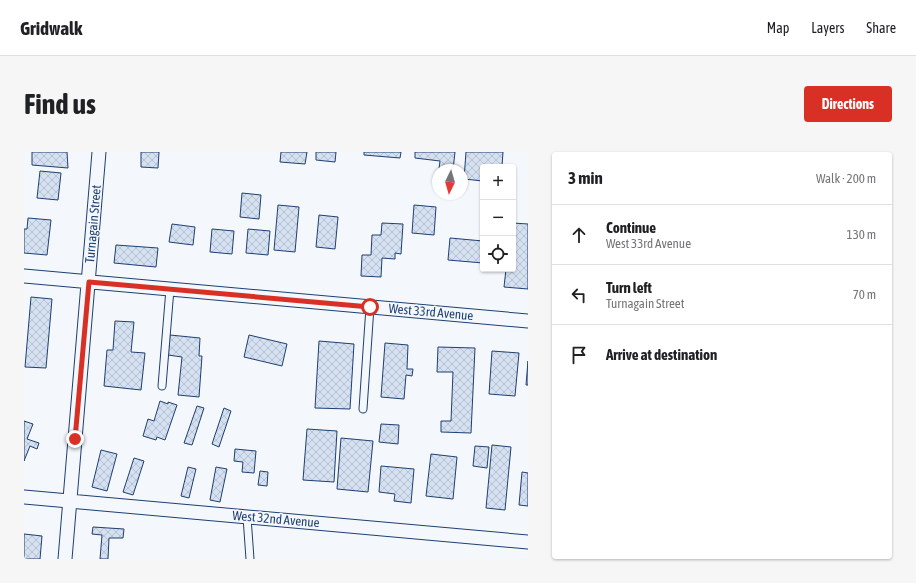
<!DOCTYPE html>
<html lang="en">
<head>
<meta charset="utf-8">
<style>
	:root { --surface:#fff; --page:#f6f6f6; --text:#202124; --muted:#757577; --line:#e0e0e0; --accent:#d93025 }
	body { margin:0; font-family:"Asap Condensed",sans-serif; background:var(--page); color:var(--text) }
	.controls { position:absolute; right:12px; top:12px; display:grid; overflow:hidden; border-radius:4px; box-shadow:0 1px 3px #0004 }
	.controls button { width:36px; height:36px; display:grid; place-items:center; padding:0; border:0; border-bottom:1px solid var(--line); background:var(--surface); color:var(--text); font:20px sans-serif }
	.compass { position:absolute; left:408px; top:12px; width:36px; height:36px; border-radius:50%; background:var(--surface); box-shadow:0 1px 3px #0004; rotate:185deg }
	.stop { position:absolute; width:12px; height:12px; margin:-9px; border:3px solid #d93025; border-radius:50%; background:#fff }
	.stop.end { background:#d93025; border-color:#fff; box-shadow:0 1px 4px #0008 }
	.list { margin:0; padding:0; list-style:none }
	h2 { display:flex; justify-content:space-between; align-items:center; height:52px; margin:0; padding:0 16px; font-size:17px }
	h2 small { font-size:13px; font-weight:400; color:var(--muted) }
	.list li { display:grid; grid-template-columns:26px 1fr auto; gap:12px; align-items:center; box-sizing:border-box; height:60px; padding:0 16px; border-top:1px solid var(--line) }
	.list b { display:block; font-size:15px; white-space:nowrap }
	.list p { margin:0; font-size:13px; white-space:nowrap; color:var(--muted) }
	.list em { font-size:13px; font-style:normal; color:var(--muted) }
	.icon { flex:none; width:22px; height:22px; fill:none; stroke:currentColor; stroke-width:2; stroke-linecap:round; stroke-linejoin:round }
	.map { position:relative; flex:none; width:504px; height:407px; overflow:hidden; border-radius:4px }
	header { display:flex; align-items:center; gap:24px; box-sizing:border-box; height:56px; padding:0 20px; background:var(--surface); border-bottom:1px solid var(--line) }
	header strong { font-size:19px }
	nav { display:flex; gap:22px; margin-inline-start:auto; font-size:14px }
	.intro { display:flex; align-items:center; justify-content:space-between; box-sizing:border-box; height:96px; padding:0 24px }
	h1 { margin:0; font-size:28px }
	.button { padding:10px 18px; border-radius:4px; background:var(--accent); color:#fff; font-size:14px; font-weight:700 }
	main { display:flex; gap:24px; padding:0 24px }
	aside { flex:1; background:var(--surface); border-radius:4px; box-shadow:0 1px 3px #0004 }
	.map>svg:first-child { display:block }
	.building { fill:url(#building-cross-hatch); stroke:#1d3f73 }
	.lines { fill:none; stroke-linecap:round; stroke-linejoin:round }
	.lane-casing { stroke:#1d3f73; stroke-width:9 }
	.street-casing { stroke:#1d3f73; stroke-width:15 }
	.lane { stroke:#f4f7fb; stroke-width:7 }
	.street { stroke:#f4f7fb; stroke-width:13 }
	.route { stroke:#d93025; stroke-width:5 }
	.labels { text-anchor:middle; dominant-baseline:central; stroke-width:3; stroke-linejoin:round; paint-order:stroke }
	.street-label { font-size:13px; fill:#1d3f73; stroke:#f4f7fb }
</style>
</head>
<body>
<header>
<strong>Gridwalk</strong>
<nav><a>Map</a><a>Layers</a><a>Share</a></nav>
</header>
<div class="intro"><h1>Find us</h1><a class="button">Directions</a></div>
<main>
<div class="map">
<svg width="504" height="407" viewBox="0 0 504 407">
	<defs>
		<pattern id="building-cross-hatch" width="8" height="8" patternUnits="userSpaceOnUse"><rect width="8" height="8" fill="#d5e0f0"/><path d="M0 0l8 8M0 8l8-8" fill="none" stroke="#b6c1d1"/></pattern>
	</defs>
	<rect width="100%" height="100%" fill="#f4f7fb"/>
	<!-- building -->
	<path class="building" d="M 8,0 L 43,0 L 44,16 L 8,13 Z
		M 117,0 L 135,0 L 134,16 L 117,15 Z
		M 257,0 L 283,0 L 281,12 L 256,10 Z
		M 292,0 L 312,0 L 311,10 L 292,8 Z
		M 340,0 L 377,0 L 376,6 L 340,3 Z
		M 391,0 L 431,0 L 429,18 L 415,17 L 416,9 L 391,6 Z
		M 442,0 L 479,0 L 478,14 L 462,13 L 462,15 L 459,15 L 459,29 L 440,27 Z
		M 16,19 L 37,21 L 34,48 L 13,46 Z
		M 218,41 L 237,43 L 235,67 L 216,65 Z
		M 254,53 L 275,55 L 271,100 L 250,98 Z
		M 390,53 L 412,55 L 410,83 L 388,81 Z
		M 295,63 L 314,65 L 311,97 L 292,95 Z
		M 4,66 L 27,68 L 23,103 L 0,101 L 0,77 L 3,77 Z
		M 358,71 L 379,72 L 377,102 L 371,101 L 371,107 L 358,106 L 357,125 L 337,124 L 338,103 L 347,103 L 348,83 L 357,83 Z
		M 489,71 L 504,72 L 504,137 L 480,135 L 482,117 L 489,117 Z
		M 148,72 L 171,75 L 169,93 L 145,90 Z
		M 188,77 L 210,79 L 208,102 L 186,100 Z
		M 224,77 L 246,79 L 244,103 L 222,101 Z
		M 426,86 L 459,89 L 459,111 L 424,108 Z
		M 92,93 L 134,96 L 132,115 L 90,111 Z
		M 7,145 L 28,147 L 22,216 L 1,215 Z
		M 91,169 L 110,170 L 107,200 L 121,201 L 117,238 L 80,234 L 83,198 L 89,198 Z
		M 146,183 L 176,186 L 175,204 L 178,204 L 175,245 L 154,243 L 158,205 L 144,203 Z
		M 225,183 L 263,192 L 258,214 L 220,205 Z
		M 295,189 L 330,192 L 326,257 L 291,256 Z
		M 361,191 L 384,193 L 383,217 L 389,217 L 388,224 L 382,223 L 380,247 L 357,245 Z
		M 414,195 L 451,196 L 447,281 L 417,280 L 417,269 L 427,269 L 429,220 L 413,220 Z
		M 468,199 L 495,201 L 491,244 L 465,242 Z
		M 504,209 L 504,233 L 502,233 Z
		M 136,249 L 144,252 L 144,250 L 153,253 L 141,288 L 133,285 L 132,288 L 119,284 L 124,267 L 130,269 Z
		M 173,254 L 180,256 L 168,293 L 160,291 Z
		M 200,256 L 207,259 L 195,295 L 188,292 Z
		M 0,269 L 9,272 L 3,287 L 15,291 L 13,297 L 6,294 L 0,309 Z
		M 357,272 L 375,273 L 374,292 L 355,290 Z
		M 283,277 L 313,279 L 310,330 L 279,328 Z
		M 317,286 L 349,289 L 344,340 L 313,337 Z
		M 468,293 L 487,295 L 481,358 L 462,356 Z
		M 451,294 L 465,295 L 463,316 L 449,314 Z
		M 211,297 L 232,299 L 230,321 L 218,320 L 219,310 L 210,309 Z
		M 77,298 L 93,302 L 83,339 L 68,335 Z
		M 407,302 L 433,305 L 429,347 L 402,344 Z
		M 110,306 L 120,309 L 109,343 L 99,340 Z
		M 357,314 L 390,317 L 387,351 L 370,349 L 371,342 L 355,340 Z
		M 164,315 L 172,317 L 165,346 L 157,344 Z
		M 192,315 L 203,317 L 196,350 L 186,348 Z
		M 236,319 L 244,320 L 243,334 L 234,333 Z
		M 498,320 L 504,321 L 504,354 L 495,353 Z
		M 69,375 L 100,377 L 99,386 L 85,386 L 84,407 L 76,407 L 78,383 L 68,382 Z
		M 0,382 L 18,384 L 16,407 L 0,407 Z"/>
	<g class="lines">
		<!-- lane casing -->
		<g class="lane-casing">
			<path id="lane" d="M 138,234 L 146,137
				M 339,257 L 346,155
				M 223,365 L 226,407"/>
		</g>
		<!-- street casing -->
		<g class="street-casing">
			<path id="street" d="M 0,124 L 504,169
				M 0,345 L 504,390
				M 41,407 L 75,0"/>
		</g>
		<!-- lane -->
		<use href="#lane" class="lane"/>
		<!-- street -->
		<use href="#street" class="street"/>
	</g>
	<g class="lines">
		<!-- route -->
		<path class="route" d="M 51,287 L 65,130 L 346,155"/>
	</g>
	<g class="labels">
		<!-- street labels -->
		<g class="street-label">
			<text transform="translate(69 72) rotate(-85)">Turnagain Street</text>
			<text transform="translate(407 160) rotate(5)">West 33rd Avenue</text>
			<text transform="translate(252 367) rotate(5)">West 32nd Avenue</text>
		</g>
	</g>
</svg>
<div class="controls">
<button>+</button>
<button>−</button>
<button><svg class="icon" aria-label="locate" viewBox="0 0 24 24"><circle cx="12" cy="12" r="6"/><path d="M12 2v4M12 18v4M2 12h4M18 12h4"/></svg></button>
</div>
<svg class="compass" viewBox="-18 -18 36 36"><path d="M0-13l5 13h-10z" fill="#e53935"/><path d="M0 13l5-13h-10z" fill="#757577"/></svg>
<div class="stop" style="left:346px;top:155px"></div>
<div class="stop end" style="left:51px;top:287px"></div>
</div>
<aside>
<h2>3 min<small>Walk · 200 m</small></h2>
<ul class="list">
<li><svg class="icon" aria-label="ahead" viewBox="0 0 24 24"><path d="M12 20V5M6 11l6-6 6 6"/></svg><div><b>Continue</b><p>West 33rd Avenue</p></div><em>130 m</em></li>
<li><svg class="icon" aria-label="left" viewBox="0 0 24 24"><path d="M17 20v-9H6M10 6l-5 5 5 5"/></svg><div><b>Turn left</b><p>Turnagain Street</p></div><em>70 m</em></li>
<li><svg class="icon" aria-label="arrive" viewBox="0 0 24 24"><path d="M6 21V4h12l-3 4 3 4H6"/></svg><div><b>Arrive at destination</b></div></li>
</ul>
</aside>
</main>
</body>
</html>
